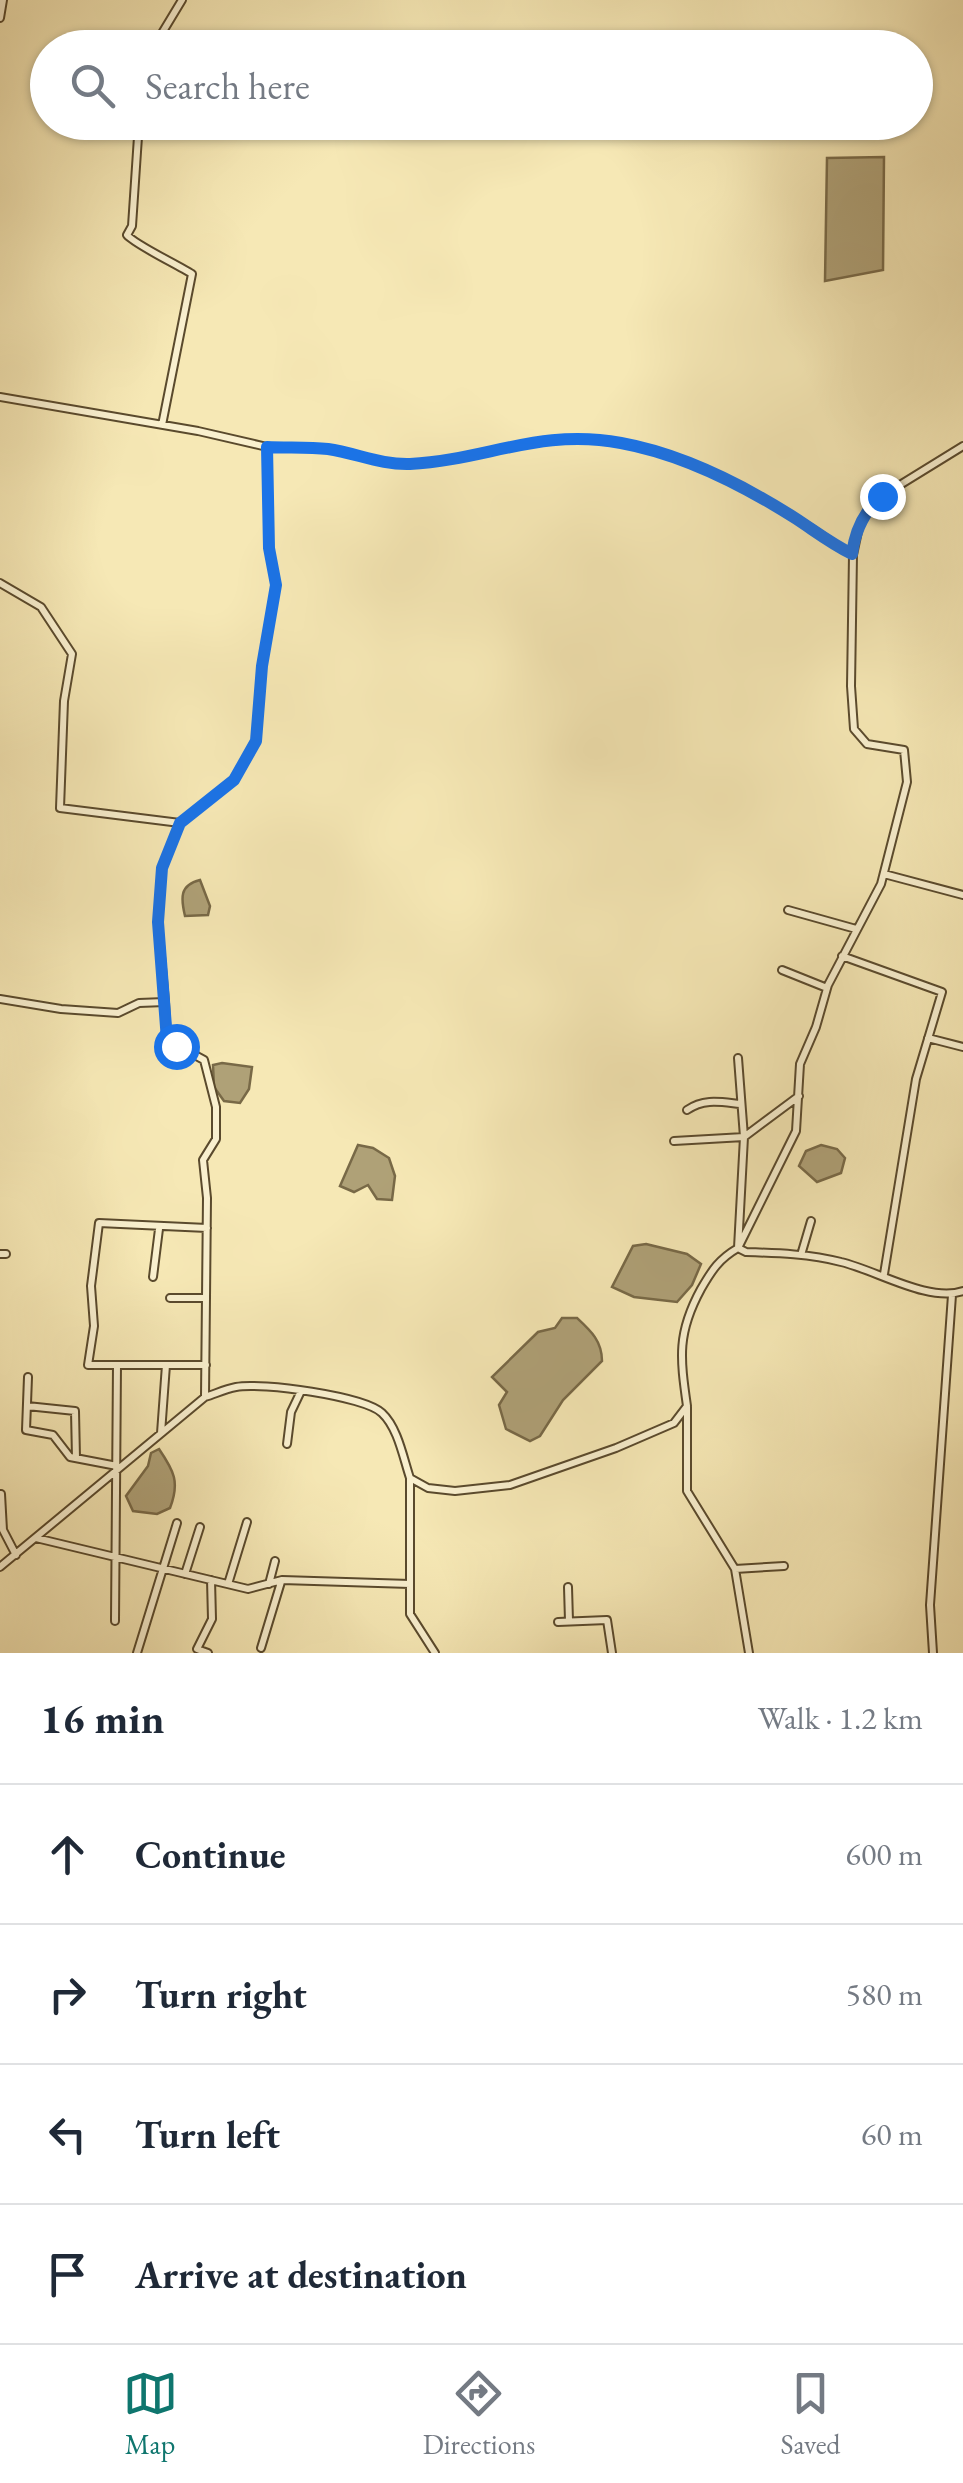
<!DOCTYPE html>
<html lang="en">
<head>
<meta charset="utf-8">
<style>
	:root { --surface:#fff; --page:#f2f2f3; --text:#1f2937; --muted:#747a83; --line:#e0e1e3; --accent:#0f766e }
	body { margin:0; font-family:"EB Garamond",serif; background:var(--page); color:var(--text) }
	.stop { position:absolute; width:30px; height:30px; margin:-22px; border:8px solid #1a73e8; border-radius:50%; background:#fff }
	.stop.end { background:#1a73e8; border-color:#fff; box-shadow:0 2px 10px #0008 }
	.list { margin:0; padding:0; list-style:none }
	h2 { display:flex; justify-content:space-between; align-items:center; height:130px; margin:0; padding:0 40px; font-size:42px }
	h2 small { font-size:32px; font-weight:400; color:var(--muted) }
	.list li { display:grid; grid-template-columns:65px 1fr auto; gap:30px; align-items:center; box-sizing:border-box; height:140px; padding:0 40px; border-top:2px solid var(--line) }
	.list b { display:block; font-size:38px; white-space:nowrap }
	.list em { font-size:32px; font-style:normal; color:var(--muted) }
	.icon { flex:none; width:55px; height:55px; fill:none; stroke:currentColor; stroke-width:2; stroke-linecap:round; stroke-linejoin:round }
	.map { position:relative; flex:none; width:963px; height:1653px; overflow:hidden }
	.search { position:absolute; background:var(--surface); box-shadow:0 2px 8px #0004; left:30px; right:30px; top:30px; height:110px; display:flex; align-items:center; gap:25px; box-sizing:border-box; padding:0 35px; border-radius:55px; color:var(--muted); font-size:38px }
	.sheet { height:690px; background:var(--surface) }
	nav { display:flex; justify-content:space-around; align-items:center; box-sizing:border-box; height:140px; border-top:2px solid var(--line); background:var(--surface); font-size:28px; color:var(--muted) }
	nav a { display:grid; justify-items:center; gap:5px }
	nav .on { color:var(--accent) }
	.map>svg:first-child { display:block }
	.water { fill:#afa177; stroke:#786947; stroke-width:2.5 }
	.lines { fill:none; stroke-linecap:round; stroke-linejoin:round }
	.minor-casing { stroke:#5a4a2d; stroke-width:10 }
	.minor { stroke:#f9f0cf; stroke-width:6 }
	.route { stroke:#1a73e8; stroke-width:12 }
</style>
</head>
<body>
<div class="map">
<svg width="963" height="1653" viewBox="0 0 963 1653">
	<rect width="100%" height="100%" fill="#f6e8b5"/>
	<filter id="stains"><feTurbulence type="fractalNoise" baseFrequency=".002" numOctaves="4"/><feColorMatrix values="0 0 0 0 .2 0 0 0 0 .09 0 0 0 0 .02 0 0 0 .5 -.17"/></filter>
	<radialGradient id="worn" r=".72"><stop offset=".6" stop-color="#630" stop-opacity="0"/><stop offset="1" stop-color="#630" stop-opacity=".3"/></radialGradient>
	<!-- water -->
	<path class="water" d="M 884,157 L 883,270 L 825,281 L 827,158 Z
		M 200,880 L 210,906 L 208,915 L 185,916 C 181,899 179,885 200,880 Z
		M 222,1063 L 252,1067 L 249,1089 L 240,1103 L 224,1101 L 214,1087 L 213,1065 Z
		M 358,1145 L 373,1148 L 389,1158 L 395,1176 L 392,1200 L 377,1199 L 368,1185 L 354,1192 L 340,1186 Z
		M 821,1145 L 837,1149 L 845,1158 L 841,1173 L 817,1182 L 799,1166 L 806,1151 Z
		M 646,1244 L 687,1254 L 701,1264 L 692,1285 L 677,1302 L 634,1297 L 612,1287 L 633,1246 Z
		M 562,1318 L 577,1318 C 591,1331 602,1341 602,1361 L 563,1400 L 540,1436 L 530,1441 L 506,1429 L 499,1405 L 507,1392 L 492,1377 L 538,1332 L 555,1328 Z
		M 159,1449 C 174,1471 180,1482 170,1508 L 157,1514 L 133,1511 L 126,1496 L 148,1466 L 151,1453 Z"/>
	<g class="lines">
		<!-- minor casing -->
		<g class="minor-casing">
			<path id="minor" d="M 0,18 L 3,0
				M 153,48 L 182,0
				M 139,122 L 132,226 L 127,235 C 134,244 178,265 192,274 L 162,425
				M 0,397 L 198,431 L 267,447
				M 963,446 L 882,496 L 870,506 L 859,527 L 853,555 L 851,686 L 854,729 L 867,744 L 904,750 L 907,782 L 881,884 L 828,985 L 816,1027 L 800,1064 L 796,1131 L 738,1248 L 746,1252 C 778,1253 810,1254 841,1262 C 876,1270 929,1303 963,1291
				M 0,583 L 41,607 L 72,654 L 64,701 L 60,808 L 180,823 L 162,868 L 158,922 L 165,1002 L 139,1003 L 118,1013 L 61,1009 L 0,999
				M 180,823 L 234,780 L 256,741 L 262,666 L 276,585 L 269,548 L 267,447 C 287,448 308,447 328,449 C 356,453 381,465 410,464 C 485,460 542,428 621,443 C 682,454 743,485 795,518 C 815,530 831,543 853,555
				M 884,874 L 963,895
				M 788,910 L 856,929
				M 842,956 L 942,992 L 916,1079 L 884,1274
				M 782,970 L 827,988
				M 165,1002 L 167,1040 L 204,1060 L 216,1107 L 216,1139 L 203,1160 L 207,1198 L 205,1397
				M 928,1038 L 963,1047
				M 687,1110 C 704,1098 721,1102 740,1104
				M 674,1141 L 744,1137 L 799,1096
				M 0,1254 L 6,1254
				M 801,1255 L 811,1221
				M 153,1277 L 159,1229
				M 170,1298 L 206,1298
				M 206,1365 L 88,1365 L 94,1326 L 91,1286 L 99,1223 L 207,1228
				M 28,1377 L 26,1430 L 53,1435 L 70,1457 L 117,1466
				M 27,1406 L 75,1411 L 76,1458
				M 687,1407 L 687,1491 L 735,1569 L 749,1653
				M 161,1433 L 166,1365
				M 287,1444 L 291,1412 L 301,1391
				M 410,1479 L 410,1614 L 435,1653
				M 1,1494 L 3,1530 L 16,1555
				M 36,1538 L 248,1589 L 282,1580 L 410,1584
				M 0,1567 L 205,1397 C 215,1394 225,1389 236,1387 C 261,1382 364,1396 382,1413 C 398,1428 403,1457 410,1478 L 428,1488 L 455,1491 L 510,1485 L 616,1448 L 674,1423 L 687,1406 C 680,1357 677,1333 701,1289 C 712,1270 719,1259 738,1248 L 744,1137 L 738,1058
				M 735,1569 L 784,1566
				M 185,1574 L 200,1527
				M 228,1584 L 247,1522
				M 269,1584 L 275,1561
				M 568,1587 L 569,1621
				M 115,1621 L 117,1365
				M 558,1622 L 607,1620 L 612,1653
				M 261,1648 L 281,1582
				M 137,1653 L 177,1523
				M 208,1653 L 197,1649 L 212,1619 L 211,1580
				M 933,1653 L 930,1605 L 952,1295"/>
		</g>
		<!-- minor -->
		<use href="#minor" class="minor"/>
	</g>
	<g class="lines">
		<!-- route -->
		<path class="route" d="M 176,1046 L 167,1040 L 158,922 L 162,868 L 180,823 L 234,780 L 256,741 L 262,666 L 276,585 L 269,548 L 267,447 C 287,448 308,447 328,449 C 356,453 381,465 410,464 C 486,460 540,428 621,443 C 682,454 743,485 795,518 C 815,531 830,543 852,554 C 855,531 864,511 882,496"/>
	</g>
	<rect width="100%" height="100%" filter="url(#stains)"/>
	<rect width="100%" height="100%" fill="url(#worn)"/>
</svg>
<div class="stop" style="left:176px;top:1046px"></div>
<div class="stop end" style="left:882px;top:496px"></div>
<div class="search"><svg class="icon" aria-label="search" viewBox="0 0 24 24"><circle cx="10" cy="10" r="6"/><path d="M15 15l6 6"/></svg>Search here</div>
</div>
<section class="sheet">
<h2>16 min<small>Walk · 1.2 km</small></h2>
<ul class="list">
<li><svg class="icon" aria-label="ahead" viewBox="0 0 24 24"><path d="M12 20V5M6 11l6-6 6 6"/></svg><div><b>Continue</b></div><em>600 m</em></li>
<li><svg class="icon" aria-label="right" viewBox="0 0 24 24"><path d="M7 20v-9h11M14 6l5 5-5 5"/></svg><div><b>Turn right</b></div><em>580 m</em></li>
<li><svg class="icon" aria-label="left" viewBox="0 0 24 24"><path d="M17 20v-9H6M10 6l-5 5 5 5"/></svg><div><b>Turn left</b></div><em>60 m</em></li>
<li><svg class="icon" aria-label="arrive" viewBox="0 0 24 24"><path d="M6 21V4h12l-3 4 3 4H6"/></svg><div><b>Arrive at destination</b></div></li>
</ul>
</section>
<nav>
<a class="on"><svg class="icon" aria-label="map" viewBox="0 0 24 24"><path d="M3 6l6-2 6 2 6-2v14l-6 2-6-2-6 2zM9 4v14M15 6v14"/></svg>Map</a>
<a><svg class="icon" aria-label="directions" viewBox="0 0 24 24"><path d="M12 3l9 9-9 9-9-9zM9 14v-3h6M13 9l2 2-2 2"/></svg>Directions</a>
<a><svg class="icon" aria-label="saved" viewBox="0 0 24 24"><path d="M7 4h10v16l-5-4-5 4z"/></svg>Saved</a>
</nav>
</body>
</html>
